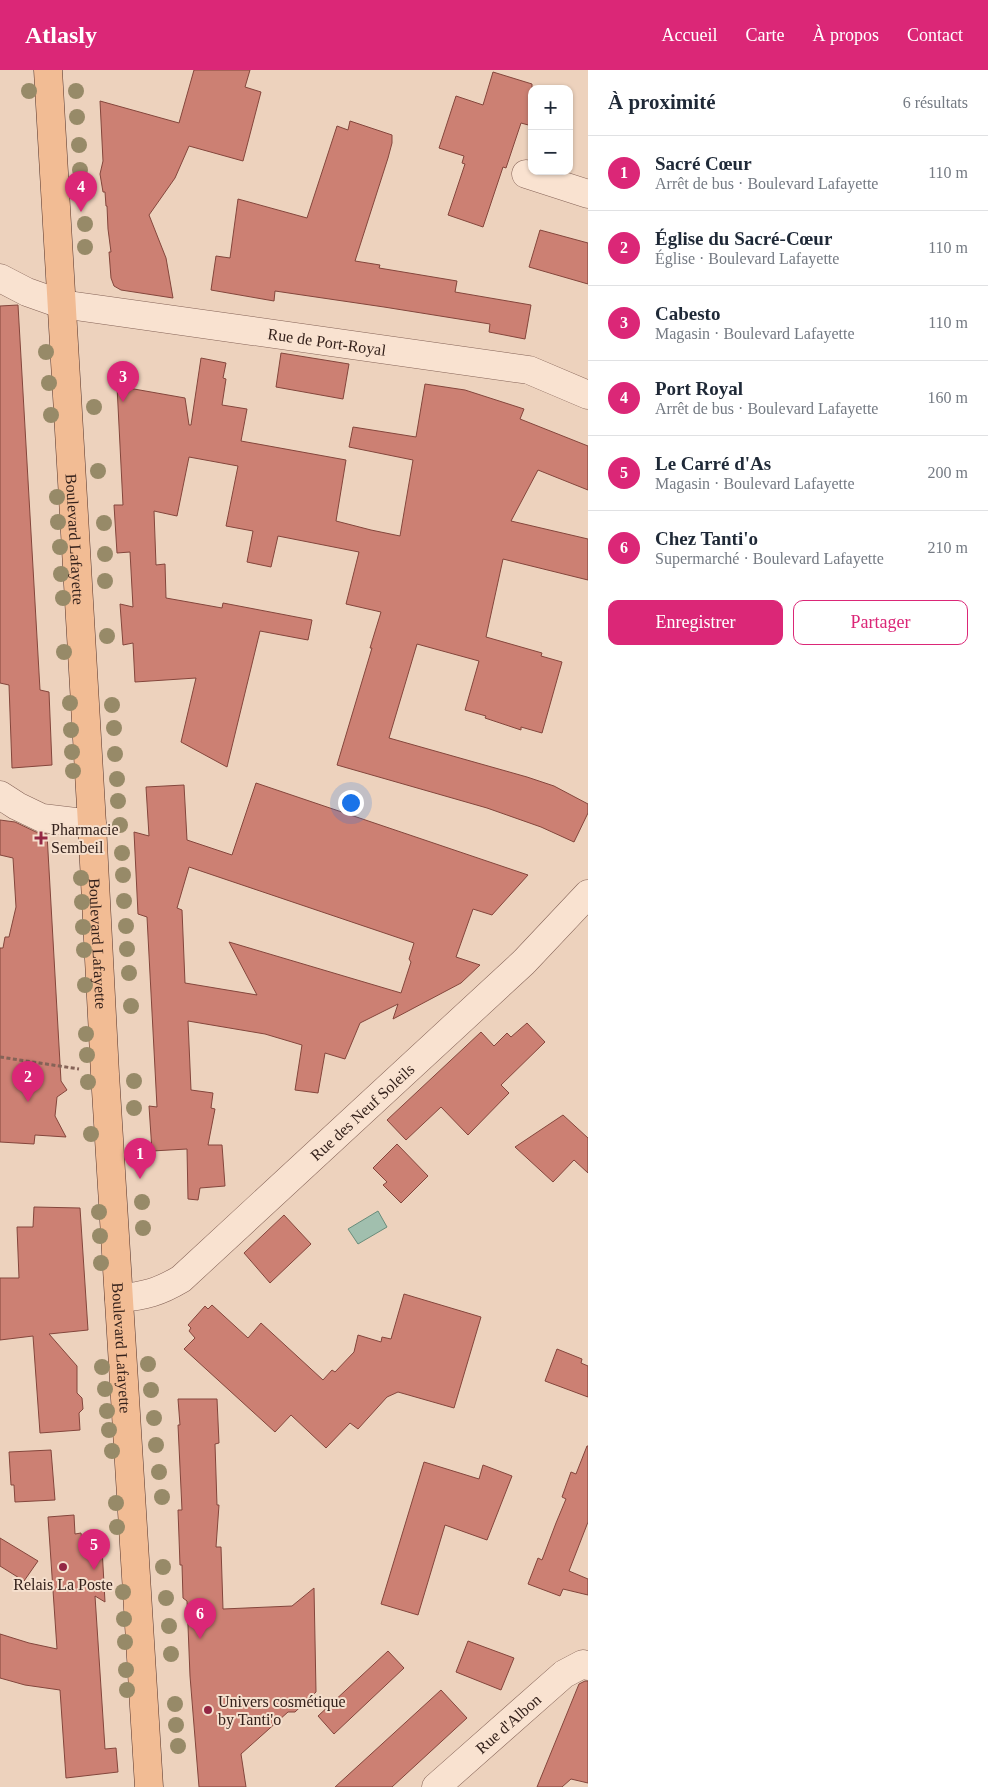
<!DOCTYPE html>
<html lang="fr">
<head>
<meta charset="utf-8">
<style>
	:root { --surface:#fff; --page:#f2f2f3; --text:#1f2937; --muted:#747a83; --line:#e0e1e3; --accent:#db2777 }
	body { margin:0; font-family:Georgia,serif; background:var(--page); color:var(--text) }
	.controls { position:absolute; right:15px; top:15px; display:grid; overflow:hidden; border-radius:10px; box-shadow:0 1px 4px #0004 }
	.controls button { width:45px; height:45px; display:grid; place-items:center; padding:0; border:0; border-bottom:1px solid var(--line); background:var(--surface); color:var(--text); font:25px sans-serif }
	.you { position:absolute; left:350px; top:732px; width:18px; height:18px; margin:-12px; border:4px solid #fff; border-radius:50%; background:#1a73e8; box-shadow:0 0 0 8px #1a73e833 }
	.badge { display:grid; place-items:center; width:32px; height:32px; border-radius:50%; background:var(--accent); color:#fff; font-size:16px; font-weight:700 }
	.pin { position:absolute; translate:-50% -41px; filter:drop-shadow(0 1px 2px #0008) }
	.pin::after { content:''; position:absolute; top:26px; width:18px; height:15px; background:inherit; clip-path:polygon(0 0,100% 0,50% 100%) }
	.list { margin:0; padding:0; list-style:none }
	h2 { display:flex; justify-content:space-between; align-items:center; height:65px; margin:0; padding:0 20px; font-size:21px }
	h2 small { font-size:16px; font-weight:400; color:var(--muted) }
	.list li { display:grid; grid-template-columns:32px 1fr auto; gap:15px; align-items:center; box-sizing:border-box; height:75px; padding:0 20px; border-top:1px solid var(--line) }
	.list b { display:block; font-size:19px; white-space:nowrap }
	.list p { margin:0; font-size:16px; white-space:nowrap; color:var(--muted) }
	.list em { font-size:16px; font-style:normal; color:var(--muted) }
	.actions { display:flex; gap:10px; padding:15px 20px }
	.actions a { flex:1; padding:11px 0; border:1px solid var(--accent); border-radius:10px; text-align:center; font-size:18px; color:var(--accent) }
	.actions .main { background:var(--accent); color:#fff }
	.map { position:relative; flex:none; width:588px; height:1717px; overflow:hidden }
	header { display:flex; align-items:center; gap:30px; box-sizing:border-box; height:70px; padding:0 25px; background:var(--accent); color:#fff }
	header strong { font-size:24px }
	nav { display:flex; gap:28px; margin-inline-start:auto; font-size:18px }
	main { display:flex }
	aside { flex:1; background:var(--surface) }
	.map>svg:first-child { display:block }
	.water { fill:#a1bfae; stroke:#698c7a }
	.building { fill:#cc8073; stroke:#84463c; fill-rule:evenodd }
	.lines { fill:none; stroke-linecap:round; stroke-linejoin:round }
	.street-casing { stroke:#856357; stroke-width:29 }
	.primary-casing { stroke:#53332b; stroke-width:29 }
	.path { stroke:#856357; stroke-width:3; stroke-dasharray:4 2.5; stroke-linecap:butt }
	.street { stroke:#f9e2d0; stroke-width:28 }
	.primary { stroke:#f2bc94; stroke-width:28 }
	.tree { fill:#978a68 }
	.poi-dot { fill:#942744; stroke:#f5dfcd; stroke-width:2 }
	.labels { text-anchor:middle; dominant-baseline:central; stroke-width:4; stroke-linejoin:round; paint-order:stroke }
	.street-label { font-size:16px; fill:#34211b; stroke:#f5dfcd }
	.poi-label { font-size:16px; fill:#34211b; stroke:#f5dfcd; text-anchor:start }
</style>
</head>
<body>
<header>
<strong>Atlasly</strong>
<nav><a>Accueil</a><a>Carte</a><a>À propos</a><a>Contact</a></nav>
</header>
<main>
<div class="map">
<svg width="588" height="1717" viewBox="0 0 588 1717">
	<rect width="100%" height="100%" fill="#edd2bd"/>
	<!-- water -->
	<path class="water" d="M 378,1141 L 387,1157 L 358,1174 L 348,1159 Z"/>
	<!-- building -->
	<path class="building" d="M 194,0 L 250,0 L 245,17 L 261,22 L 243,91 L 189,76 L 175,108 L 149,145 L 166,188 L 173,228 L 121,220 L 114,216 L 111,208 L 109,182 L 111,182 L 108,159 L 107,136 L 106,136 L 105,122 L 103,122 L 100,104 L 103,91 L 100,31 L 179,53 Z
		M 493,2 L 532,14 L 532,56 L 521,53 L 506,98 L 503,97 L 483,157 L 448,145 L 465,94 L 462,93 L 464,86 L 439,78 L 456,26 L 483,35 Z
		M 350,51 L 392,65 L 392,73 L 388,88 L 355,191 L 380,195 L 379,198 L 457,211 L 455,222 L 531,235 L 525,269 L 489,262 L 490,254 L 384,237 L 275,221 L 274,231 L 211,220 L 216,186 L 230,188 L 238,129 L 307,148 L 337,56 L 348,60 Z
		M 540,160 L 588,173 L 588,214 L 529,197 Z
		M 18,235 L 40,620 L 49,622 L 52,695 L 12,698 L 9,615 L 0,613 L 0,236 Z
		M 281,283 L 349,294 L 343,329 L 276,317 Z
		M 201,288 L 226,293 L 223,308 L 226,309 L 222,335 L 247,339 L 241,371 L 346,390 L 336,451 L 371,460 L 400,466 L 413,390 L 349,377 L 353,357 L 416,367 L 425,314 L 465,320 L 524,339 L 520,349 L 588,376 L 588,420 L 538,400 L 511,451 L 588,469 L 588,510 L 503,489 L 486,567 L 542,583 L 541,586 L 562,592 L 542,663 L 521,657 L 521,660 L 485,648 L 486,646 L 465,640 L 479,591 L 417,574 L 389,668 L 527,707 L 554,716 L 588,734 L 588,743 L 574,772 L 541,757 L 487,738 L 337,695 L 372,578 L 370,578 L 381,542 L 346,534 L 359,482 L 278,466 L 271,497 L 247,492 L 253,461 L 226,456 L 238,396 L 189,387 L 177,446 L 154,441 L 156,495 L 165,494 L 166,528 L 222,538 L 223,533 L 312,550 L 308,570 L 260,561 L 227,697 L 181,672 L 196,608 L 135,612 L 133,573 L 123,575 L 120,534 L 133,537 L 130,482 L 117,483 L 114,435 L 123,435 L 117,316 L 185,328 L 189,355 L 191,355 Z
		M 256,713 L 528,805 L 492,845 L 473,839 L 456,887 L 480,895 L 461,913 L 393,949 L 398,934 L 360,953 L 345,989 L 325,983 L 318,1023 L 295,1020 L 302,975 L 265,964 L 188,951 L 191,1020 L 213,1023 L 211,1038 L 215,1039 L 208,1075 L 222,1075 L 225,1116 L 200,1118 L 198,1130 L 188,1129 L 187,1079 L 152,1081 L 149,1036 L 157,1037 L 147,847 L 138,844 L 134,762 L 149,766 L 146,717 L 184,715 L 187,770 L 232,785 ZM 189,797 L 414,873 L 409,889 L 411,892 L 401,923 L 229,872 L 257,925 L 185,913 L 182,840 L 177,838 Z
		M 0,750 L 15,752 L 36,762 L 47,764 L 61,1011 L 67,1020 L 57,1027 L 55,1046 L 66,1067 L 35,1065 L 34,1074 L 0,1072 L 0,878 L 3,878 L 5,867 L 9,867 L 16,837 L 13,788 L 0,785 Z
		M 527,953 L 545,972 L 501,1015 L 509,1023 L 468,1065 L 441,1037 L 406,1070 L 387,1050 L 481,962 L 494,976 L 507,963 L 511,967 Z
		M 563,1045 L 588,1068 L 588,1103 L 574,1090 L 553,1112 L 515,1077 Z
		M 397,1074 L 428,1106 L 401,1133 L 383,1115 L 387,1112 L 373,1098 Z
		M 34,1137 L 80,1138 L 88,1260 L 49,1264 L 77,1296 L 77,1323 L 82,1328 L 83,1339 L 79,1343 L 80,1360 L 40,1363 L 33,1266 L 0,1270 L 0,1208 L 19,1208 L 17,1157 L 33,1157 Z
		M 284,1145 L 311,1174 L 270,1213 L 244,1183 Z
		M 404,1224 L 481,1247 L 454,1338 L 398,1322 L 387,1327 L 358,1359 L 350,1353 L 326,1378 L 291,1345 L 275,1362 L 184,1279 L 195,1268 L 189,1261 L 191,1258 L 188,1255 L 205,1236 L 208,1239 L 212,1235 L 248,1268 L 261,1253 L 323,1310 L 332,1300 L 335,1302 L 354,1282 L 358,1265 L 381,1272 L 382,1267 L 391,1269 Z
		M 557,1279 L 582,1289 L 581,1293 L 588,1296 L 588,1327 L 545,1311 Z
		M 178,1329 L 217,1329 L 219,1373 L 215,1374 L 217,1435 L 219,1435 L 216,1477 L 221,1477 L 223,1539 L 292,1536 L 314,1518 L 316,1622 L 295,1642 L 288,1642 L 241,1684 L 246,1717 L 199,1717 L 190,1606 L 187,1531 L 183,1528 L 182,1495 L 180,1495 L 178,1440 L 182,1440 L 178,1355 L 180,1355 Z
		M 587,1376 L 588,1376 L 588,1452 L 569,1501 L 588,1509 L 588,1525 L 563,1519 L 560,1526 L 528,1514 L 538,1488 L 542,1490 L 556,1453 L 566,1429 L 562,1427 L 571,1402 L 576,1404 Z
		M 51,1380 L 55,1430 L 15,1432 L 14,1415 L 11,1415 L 9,1382 Z
		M 424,1392 L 479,1409 L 483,1395 L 512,1406 L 487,1470 L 445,1455 L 418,1545 L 381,1534 Z
		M 74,1445 L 75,1464 L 81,1463 L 83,1479 L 102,1478 L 105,1532 L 95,1526 L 105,1679 L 116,1678 L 118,1702 L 66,1708 L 60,1620 L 25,1615 L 0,1608 L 0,1564 L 29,1573 L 57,1579 L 48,1447 Z
		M 0,1468 L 38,1491 L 24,1511 L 0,1496 Z
		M 468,1571 L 514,1588 L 501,1620 L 456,1602 Z
		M 388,1581 L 404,1598 L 334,1664 L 318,1646 Z
		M 585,1611 L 588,1611 L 588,1713 L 571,1709 L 562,1717 L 537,1717 L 579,1614 Z
		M 441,1620 L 467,1648 L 392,1717 L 335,1717 Z"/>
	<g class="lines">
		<!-- street casing -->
		<g class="street-casing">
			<g id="street">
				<path d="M 526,104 L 588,124"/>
				<path id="s1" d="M 0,208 L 27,222 L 61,234 L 529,300 L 588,325"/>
				<path d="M 0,725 L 17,736 L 42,748 L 92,754"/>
				<path id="s2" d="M 119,1228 C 145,1226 159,1222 181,1209 L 524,892 L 588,824"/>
				<path id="s3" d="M 436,1717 L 564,1604 L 583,1594 L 588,1596"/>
			</g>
		</g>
		<!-- primary casing -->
		<g class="primary-casing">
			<g id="primary">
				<path id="s4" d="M 48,0 L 92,754 L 105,1004 L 149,1717"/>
			</g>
		</g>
		<!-- path -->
		<path class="path" d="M 0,987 L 79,999"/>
		<!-- street -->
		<use href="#street" class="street"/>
		<!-- primary -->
		<use href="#primary" class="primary"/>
	</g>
	<!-- trees -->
	<g class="tree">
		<circle cx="29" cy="21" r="8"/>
		<circle cx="76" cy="21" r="8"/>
		<circle cx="77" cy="47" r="8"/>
		<circle cx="79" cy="75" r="8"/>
		<circle cx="80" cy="100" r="8"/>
		<circle cx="85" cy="154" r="8"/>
		<circle cx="85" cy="177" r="8"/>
		<circle cx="46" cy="282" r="8"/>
		<circle cx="49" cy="313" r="8"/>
		<circle cx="94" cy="337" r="8"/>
		<circle cx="51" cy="345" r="8"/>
		<circle cx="98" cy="401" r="8"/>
		<circle cx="57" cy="427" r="8"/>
		<circle cx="58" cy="452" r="8"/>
		<circle cx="104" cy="453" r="8"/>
		<circle cx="60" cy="477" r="8"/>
		<circle cx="105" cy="484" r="8"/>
		<circle cx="61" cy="504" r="8"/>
		<circle cx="105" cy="511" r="8"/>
		<circle cx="63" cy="528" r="8"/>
		<circle cx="107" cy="566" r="8"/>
		<circle cx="64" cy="582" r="8"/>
		<circle cx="70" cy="633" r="8"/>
		<circle cx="112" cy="635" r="8"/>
		<circle cx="114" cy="658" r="8"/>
		<circle cx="71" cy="660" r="8"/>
		<circle cx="72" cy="682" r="8"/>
		<circle cx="115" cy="684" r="8"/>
		<circle cx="73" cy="701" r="8"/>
		<circle cx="117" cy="709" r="8"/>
		<circle cx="118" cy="731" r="8"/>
		<circle cx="120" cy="755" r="8"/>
		<circle cx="122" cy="783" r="8"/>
		<circle cx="123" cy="805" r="8"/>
		<circle cx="81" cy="808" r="8"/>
		<circle cx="124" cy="831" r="8"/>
		<circle cx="82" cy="832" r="8"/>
		<circle cx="126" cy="856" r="8"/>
		<circle cx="83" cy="857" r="8"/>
		<circle cx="127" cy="879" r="8"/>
		<circle cx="84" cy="880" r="8"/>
		<circle cx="129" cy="903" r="8"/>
		<circle cx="85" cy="915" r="8"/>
		<circle cx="131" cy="936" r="8"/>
		<circle cx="86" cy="964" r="8"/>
		<circle cx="87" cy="985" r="8"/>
		<circle cx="134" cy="1011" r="8"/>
		<circle cx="88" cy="1012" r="8"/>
		<circle cx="134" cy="1038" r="8"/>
		<circle cx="91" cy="1064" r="8"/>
		<circle cx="138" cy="1086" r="8"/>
		<circle cx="142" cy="1132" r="8"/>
		<circle cx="99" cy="1142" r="8"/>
		<circle cx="143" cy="1158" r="8"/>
		<circle cx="100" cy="1166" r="8"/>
		<circle cx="101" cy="1193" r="8"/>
		<circle cx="148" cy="1294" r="8"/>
		<circle cx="102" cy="1297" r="8"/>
		<circle cx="105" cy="1319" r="8"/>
		<circle cx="151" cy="1320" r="8"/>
		<circle cx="107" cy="1341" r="8"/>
		<circle cx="154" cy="1348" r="8"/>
		<circle cx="109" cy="1360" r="8"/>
		<circle cx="156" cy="1375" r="8"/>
		<circle cx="112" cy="1381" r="8"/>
		<circle cx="159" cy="1402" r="8"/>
		<circle cx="162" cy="1427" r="8"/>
		<circle cx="116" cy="1433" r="8"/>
		<circle cx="117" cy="1457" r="8"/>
		<circle cx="163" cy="1497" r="8"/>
		<circle cx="123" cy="1522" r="8"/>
		<circle cx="166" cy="1528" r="8"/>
		<circle cx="124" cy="1549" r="8"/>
		<circle cx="169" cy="1556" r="8"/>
		<circle cx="125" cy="1572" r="8"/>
		<circle cx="171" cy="1584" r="8"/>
		<circle cx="126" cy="1600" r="8"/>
		<circle cx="127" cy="1620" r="8"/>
		<circle cx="175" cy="1634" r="8"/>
		<circle cx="176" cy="1655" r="8"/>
		<circle cx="178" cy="1676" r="8"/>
	</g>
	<!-- markers -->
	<g class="poi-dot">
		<path d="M38.5 760.5h5v5h5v5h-5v5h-5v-5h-5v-5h5z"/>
		<circle cx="63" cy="1497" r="5"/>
		<circle cx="208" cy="1640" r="5"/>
	</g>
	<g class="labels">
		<!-- street labels -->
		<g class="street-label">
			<text stroke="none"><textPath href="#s1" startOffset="335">Rue de Port-Royal</textPath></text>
			<text stroke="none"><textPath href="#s4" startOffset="470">Boulevard Lafayette</textPath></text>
			<text stroke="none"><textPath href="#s4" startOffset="875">Boulevard Lafayette</textPath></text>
			<text stroke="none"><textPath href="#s2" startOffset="312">Rue des Neuf Soleils</textPath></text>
			<text stroke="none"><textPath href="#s4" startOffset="1280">Boulevard Lafayette</textPath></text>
			<text stroke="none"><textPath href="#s3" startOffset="96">Rue d'Albon</textPath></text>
		</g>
		<!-- poi labels -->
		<g class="poi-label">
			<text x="51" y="759">Pharmacie<tspan x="51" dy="18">Sembeil</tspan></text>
			<text x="63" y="1514" text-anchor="middle">Relais La Poste</text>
			<text x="218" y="1631">Univers cosmétique<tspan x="218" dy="18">by Tanti'o</tspan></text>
		</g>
	</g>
</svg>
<div class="controls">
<button>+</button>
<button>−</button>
</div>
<div class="you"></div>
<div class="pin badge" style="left:140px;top:1109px">1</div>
<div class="pin badge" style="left:28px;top:1032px">2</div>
<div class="pin badge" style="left:123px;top:332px">3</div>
<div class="pin badge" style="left:81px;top:142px">4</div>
<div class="pin badge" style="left:94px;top:1500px">5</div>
<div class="pin badge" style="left:200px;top:1569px">6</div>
</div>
<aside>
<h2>À proximité<small>6 résultats</small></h2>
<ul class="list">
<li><span class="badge">1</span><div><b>Sacré Cœur</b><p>Arrêt de bus · Boulevard Lafayette</p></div><em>110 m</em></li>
<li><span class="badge">2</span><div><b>Église du Sacré-Cœur</b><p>Église · Boulevard Lafayette</p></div><em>110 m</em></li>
<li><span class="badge">3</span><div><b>Cabesto</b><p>Magasin · Boulevard Lafayette</p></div><em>110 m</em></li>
<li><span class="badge">4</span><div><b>Port Royal</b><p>Arrêt de bus · Boulevard Lafayette</p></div><em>160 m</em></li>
<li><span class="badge">5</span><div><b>Le Carré d'As</b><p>Magasin · Boulevard Lafayette</p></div><em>200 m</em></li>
<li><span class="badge">6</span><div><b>Chez Tanti'o</b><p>Supermarché · Boulevard Lafayette</p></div><em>210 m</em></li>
</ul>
<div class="actions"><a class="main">Enregistrer</a><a>Partager</a></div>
</aside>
</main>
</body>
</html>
